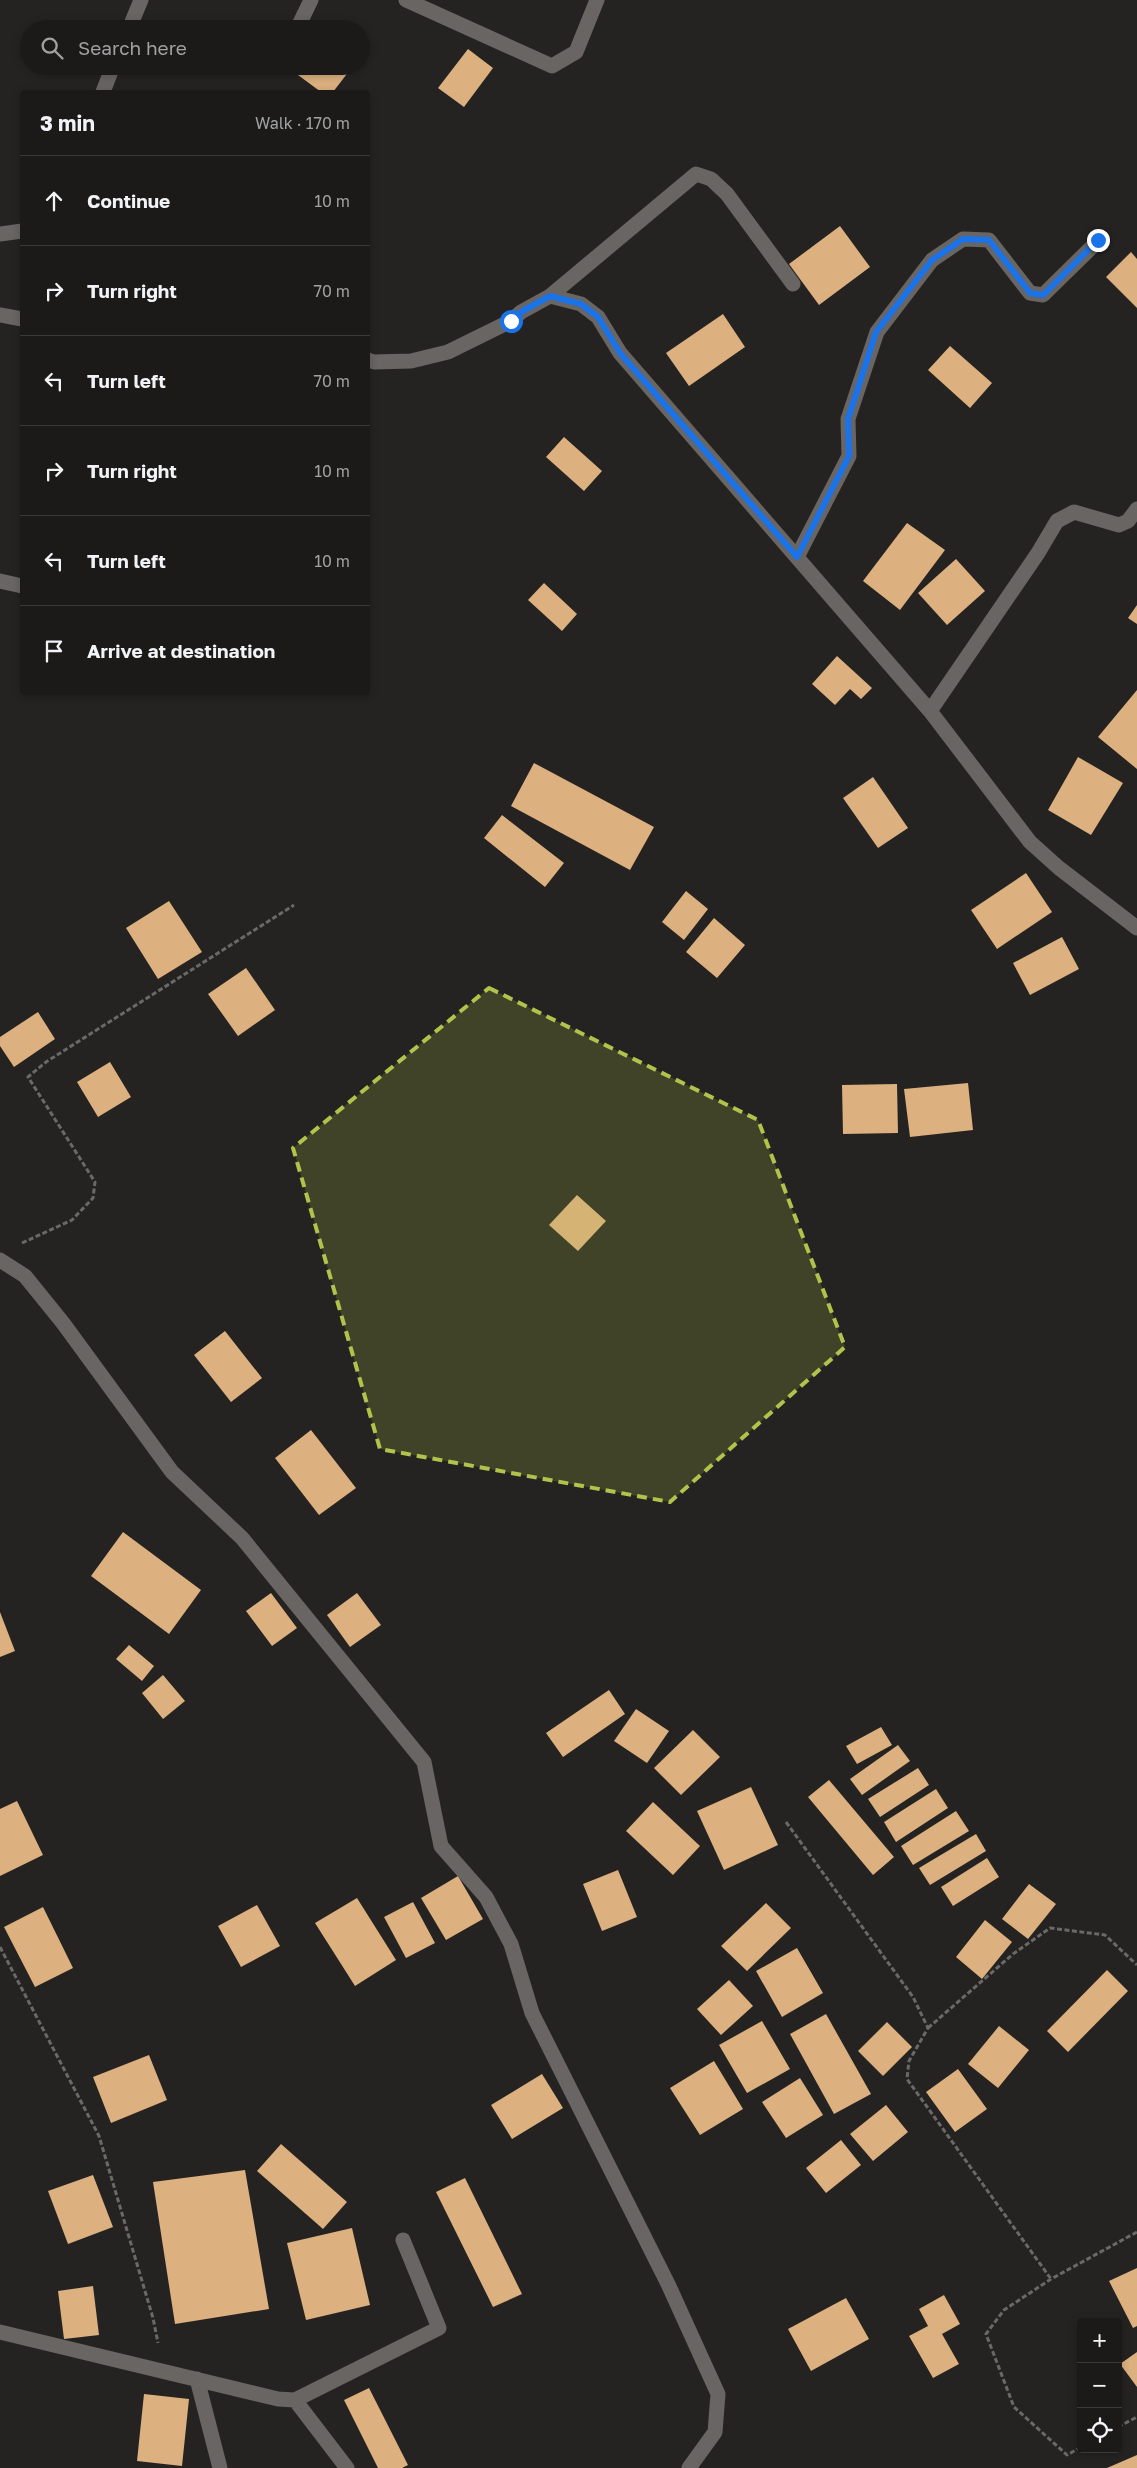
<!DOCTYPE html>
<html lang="en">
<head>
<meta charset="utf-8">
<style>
	:root { --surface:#1c1a19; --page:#292726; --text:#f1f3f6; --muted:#a0a1a2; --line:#3a3838 }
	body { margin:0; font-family:"Golos Text",sans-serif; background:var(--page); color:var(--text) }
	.controls { position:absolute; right:15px; bottom:15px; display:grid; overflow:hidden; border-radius:5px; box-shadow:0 2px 8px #0003 }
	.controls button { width:45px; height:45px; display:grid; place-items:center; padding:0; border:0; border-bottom:1px solid var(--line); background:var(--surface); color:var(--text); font:25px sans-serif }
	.stop { position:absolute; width:15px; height:15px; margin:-11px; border:4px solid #1a73e8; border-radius:50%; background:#fff }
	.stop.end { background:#1a73e8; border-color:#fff; box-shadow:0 1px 5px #0008 }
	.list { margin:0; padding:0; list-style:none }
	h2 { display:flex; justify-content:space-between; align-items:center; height:65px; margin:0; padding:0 20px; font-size:21px }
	h2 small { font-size:16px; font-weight:400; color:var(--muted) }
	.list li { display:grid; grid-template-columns:32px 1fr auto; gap:15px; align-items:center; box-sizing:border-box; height:90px; padding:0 20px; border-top:1px solid var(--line) }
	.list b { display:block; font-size:19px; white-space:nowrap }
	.list em { font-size:16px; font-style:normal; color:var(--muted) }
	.icon { flex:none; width:28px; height:28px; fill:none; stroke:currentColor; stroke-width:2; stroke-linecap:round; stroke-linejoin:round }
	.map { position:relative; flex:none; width:1137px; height:2468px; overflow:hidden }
	.search { position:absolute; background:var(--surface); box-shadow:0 2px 8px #0003; left:20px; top:20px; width:350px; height:55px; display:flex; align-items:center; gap:12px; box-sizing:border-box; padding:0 18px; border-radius:28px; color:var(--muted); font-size:19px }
	.panel { position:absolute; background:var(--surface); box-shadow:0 2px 8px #0003; left:20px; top:90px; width:350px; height:605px; border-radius:5px }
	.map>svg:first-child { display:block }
	.building { fill:#dcb07f }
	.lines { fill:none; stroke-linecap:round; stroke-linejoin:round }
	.path { stroke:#6b6968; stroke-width:3; stroke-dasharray:5 2.5; stroke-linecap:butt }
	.minor { stroke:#686563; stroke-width:15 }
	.route { stroke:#1a73e8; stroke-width:6 }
	.marked { fill:#b2c34c; fill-opacity:0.2; stroke:#b2c34c; stroke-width:4; stroke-dasharray:10 6; stroke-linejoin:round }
</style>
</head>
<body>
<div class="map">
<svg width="1137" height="2468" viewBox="0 0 1137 2468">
	<rect width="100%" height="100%" fill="#252321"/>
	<!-- building -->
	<path class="building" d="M 468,49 L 493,68 L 464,107 L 438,88 Z
		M 305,66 L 353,66 L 333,92 L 321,92 L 298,75 Z
		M 840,226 L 870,267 L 819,305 L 789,264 Z
		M 1131,252 L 1137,259 L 1137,308 L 1106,277 Z
		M 723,314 L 745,347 L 689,386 L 666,353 Z
		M 950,346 L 992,383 L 970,408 L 928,370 Z
		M 564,437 L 602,471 L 584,491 L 546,457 Z
		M 907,523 L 945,550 L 900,610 L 863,581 Z
		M 956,559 L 985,591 L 947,625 L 918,593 Z
		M 544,583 L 577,614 L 562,631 L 528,600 Z
		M 1137,605 L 1137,624 L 1128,618 Z
		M 837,656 L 872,688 L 861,699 L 850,689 L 835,705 L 812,684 Z
		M 1137,690 L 1137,769 L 1098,737 Z
		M 1078,757 L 1123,783 L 1091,835 L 1048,810 Z
		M 534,763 L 654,827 L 630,870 L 511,806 Z
		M 873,777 L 908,828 L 878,848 L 843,798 Z
		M 502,815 L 564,863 L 545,887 L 484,838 Z
		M 1026,873 L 1052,912 L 997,949 L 971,910 Z
		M 686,891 L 708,909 L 684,940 L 662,922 Z
		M 169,901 L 202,952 L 158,979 L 126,928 Z
		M 714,918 L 745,945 L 717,978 L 686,952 Z
		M 1062,937 L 1079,969 L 1030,995 L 1013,963 Z
		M 246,968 L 275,1010 L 238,1036 L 208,994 Z
		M 38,1012 L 55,1039 L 14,1067 L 0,1046 L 0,1037 Z
		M 110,1062 L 131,1097 L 98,1117 L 77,1082 Z
		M 968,1083 L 973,1130 L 910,1137 L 904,1089 Z
		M 897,1084 L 898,1133 L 843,1134 L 842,1085 Z
		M 577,1195 L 606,1221 L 578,1251 L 549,1225 Z
		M 225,1331 L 262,1378 L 231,1402 L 194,1355 Z
		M 311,1430 L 356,1488 L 319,1515 L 275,1458 Z
		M 123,1532 L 201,1590 L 169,1634 L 91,1576 Z
		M 271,1593 L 297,1628 L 272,1646 L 246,1611 Z
		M 357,1593 L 381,1625 L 350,1647 L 327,1615 Z
		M 0,1612 L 15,1651 L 0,1657 Z
		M 129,1645 L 154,1666 L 142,1681 L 116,1659 Z
		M 163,1675 L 185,1701 L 163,1719 L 142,1693 Z
		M 609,1690 L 625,1714 L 563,1757 L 546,1733 Z
		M 636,1709 L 669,1731 L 647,1763 L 614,1741 Z
		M 881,1727 L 892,1745 L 857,1764 L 846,1746 Z
		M 693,1730 L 720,1757 L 681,1795 L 654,1768 Z
		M 898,1745 L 910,1761 L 862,1795 L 850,1779 Z
		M 918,1768 L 929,1785 L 880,1817 L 868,1799 Z
		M 829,1780 L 894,1857 L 873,1875 L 808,1797 Z
		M 751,1787 L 778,1845 L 724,1870 L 697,1811 Z
		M 936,1789 L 948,1808 L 896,1842 L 884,1822 Z
		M 17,1801 L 43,1855 L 0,1876 L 0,1809 Z
		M 653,1802 L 700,1846 L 673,1875 L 626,1831 Z
		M 956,1811 L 969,1831 L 913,1865 L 901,1846 Z
		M 976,1834 L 986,1851 L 930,1885 L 919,1868 Z
		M 987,1858 L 999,1877 L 953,1906 L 941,1887 Z
		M 618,1870 L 637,1917 L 602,1931 L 583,1884 Z
		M 458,1876 L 483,1919 L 446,1940 L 421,1898 Z
		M 1029,1884 L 1056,1904 L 1028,1939 L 1002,1919 Z
		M 357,1898 L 396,1960 L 355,1986 L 315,1923 Z
		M 413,1902 L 435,1943 L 406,1958 L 384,1917 Z
		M 766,1903 L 791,1928 L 747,1971 L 721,1946 Z
		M 257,1905 L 280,1946 L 241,1967 L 218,1926 Z
		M 43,1907 L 73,1968 L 35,1987 L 4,1927 Z
		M 985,1920 L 1012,1942 L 982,1979 L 956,1957 Z
		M 797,1948 L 823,1993 L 782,2017 L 756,1971 Z
		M 1107,1970 L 1128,1991 L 1068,2052 L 1047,2031 Z
		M 729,1980 L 753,2006 L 721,2035 L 697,2009 Z
		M 826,2014 L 871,2094 L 834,2114 L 790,2034 Z
		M 762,2021 L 790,2069 L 747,2093 L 719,2045 Z
		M 887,2022 L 912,2047 L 883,2076 L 858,2051 Z
		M 999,2026 L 1029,2050 L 998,2088 L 968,2064 Z
		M 149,2055 L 167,2100 L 111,2123 L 93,2077 Z
		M 714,2061 L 743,2109 L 700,2135 L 670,2088 Z
		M 958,2069 L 987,2109 L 955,2132 L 926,2092 Z
		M 542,2074 L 563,2108 L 512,2139 L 491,2105 Z
		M 800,2078 L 823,2115 L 786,2138 L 762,2102 Z
		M 886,2105 L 908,2132 L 873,2161 L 850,2134 Z
		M 841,2140 L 861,2165 L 826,2193 L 806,2168 Z
		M 281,2144 L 347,2202 L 323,2229 L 257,2171 Z
		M 245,2170 L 269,2309 L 175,2324 L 153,2182 Z
		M 93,2175 L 113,2227 L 68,2244 L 48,2191 Z
		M 465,2178 L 522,2294 L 493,2307 L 436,2192 Z
		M 352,2228 L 370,2305 L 306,2320 L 287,2243 Z
		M 1137,2268 L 1137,2326 L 1133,2328 L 1109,2281 Z
		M 93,2286 L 99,2335 L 64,2339 L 58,2291 Z
		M 944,2295 L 960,2324 L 942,2334 L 959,2364 L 933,2378 L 909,2336 L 928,2326 L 919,2309 Z
		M 846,2298 L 869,2339 L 811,2371 L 788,2329 Z
		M 1137,2352 L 1137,2387 L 1120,2364 Z
		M 369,2388 L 408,2465 L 402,2468 L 378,2468 L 344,2400 Z
		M 144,2394 L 189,2399 L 182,2466 L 137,2461 Z
		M 1137,2455 L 1137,2468 L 1107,2468 Z"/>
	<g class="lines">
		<!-- path -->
		<path class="path" d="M 22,1243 L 72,1220 L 93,1198 L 95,1182 L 28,1077 L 46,1062 L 294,905
			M 786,1822 L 913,1997 L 928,2028 L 909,2061 L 907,2079 L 1051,2279
			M 0,1947 L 99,2136 L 153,2318 L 158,2343
			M 928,2028 L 1013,1954 L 1050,1928 L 1105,1935 L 1137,1965
			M 1118,2427 L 1137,2417
			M 1081,2447 L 1067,2455 L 1014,2407 L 986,2334 L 1004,2310 L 1051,2279 L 1137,2232"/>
		<!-- minor -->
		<path class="minor" d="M 406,0 L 552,66 L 576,52 L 597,0
			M 129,29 L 141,0
			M 297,29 L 311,0
			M 103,92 L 113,66
			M 0,234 L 22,231
			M 550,296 L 696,174 L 711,179 L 727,194 L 793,284
			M 0,315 L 22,319
			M 368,360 L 374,362 L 411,361 L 448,352 L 511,321 L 521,312 L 550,296 L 581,304 L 598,317 L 620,353 L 930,711 L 1030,842 L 1059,868 L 1137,928
			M 797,557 L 849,456 L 848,419 L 877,332 L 932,260 L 963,239 L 989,240 L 1030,293 L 1043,295 L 1099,240
			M 0,581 L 22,586
			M 930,711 L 1038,553 L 1057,521 L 1074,512 L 1119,525 L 1128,521 L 1137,509
			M 0,1260 L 25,1276 L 63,1323 L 172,1472 L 242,1538 L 424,1762 L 441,1846 L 486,1897 L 511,1944 L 532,2013 L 668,2284 L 718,2394 L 715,2432 L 689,2468
			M 0,2332 L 278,2399 L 295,2400 L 347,2468
			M 197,2379 L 220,2468
			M 295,2400 L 439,2328 L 403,2240"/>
	</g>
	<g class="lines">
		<!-- route -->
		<path class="route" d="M 511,321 L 521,312 L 550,296 L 581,304 L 598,317 L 620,353 L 797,557 L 849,456 L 848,419 L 876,332 L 932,260 L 963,239 L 989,240 L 1030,293 L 1043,295 L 1098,240"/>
	</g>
	<!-- marked area -->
	<path class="marked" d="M 489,988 L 758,1120 L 845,1347 L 670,1502 L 380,1449 L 293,1148 Z"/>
</svg>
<div class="controls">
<button>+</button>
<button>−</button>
<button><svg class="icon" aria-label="locate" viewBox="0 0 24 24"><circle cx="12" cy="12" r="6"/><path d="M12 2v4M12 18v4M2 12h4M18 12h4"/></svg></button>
</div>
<div class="stop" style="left:511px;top:321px"></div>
<div class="stop end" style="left:1098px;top:240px"></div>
<div class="search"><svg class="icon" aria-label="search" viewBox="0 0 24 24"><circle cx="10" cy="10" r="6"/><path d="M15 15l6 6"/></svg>Search here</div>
<section class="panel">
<h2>3 min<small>Walk · 170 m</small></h2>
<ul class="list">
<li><svg class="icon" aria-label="ahead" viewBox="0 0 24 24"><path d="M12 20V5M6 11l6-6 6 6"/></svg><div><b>Continue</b></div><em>10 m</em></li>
<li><svg class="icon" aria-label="right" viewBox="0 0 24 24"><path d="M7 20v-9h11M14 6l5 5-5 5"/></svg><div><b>Turn right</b></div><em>70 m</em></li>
<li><svg class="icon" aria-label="left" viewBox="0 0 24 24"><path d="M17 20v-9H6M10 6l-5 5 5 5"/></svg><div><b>Turn left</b></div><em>70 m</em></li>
<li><svg class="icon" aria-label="right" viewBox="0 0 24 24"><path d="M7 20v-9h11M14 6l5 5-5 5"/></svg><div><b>Turn right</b></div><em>10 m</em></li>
<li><svg class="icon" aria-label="left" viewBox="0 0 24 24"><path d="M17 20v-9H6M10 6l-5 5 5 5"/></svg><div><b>Turn left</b></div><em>10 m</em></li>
<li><svg class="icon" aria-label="arrive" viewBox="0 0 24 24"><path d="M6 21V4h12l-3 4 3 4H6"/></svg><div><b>Arrive at destination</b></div></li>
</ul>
</section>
</div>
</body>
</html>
